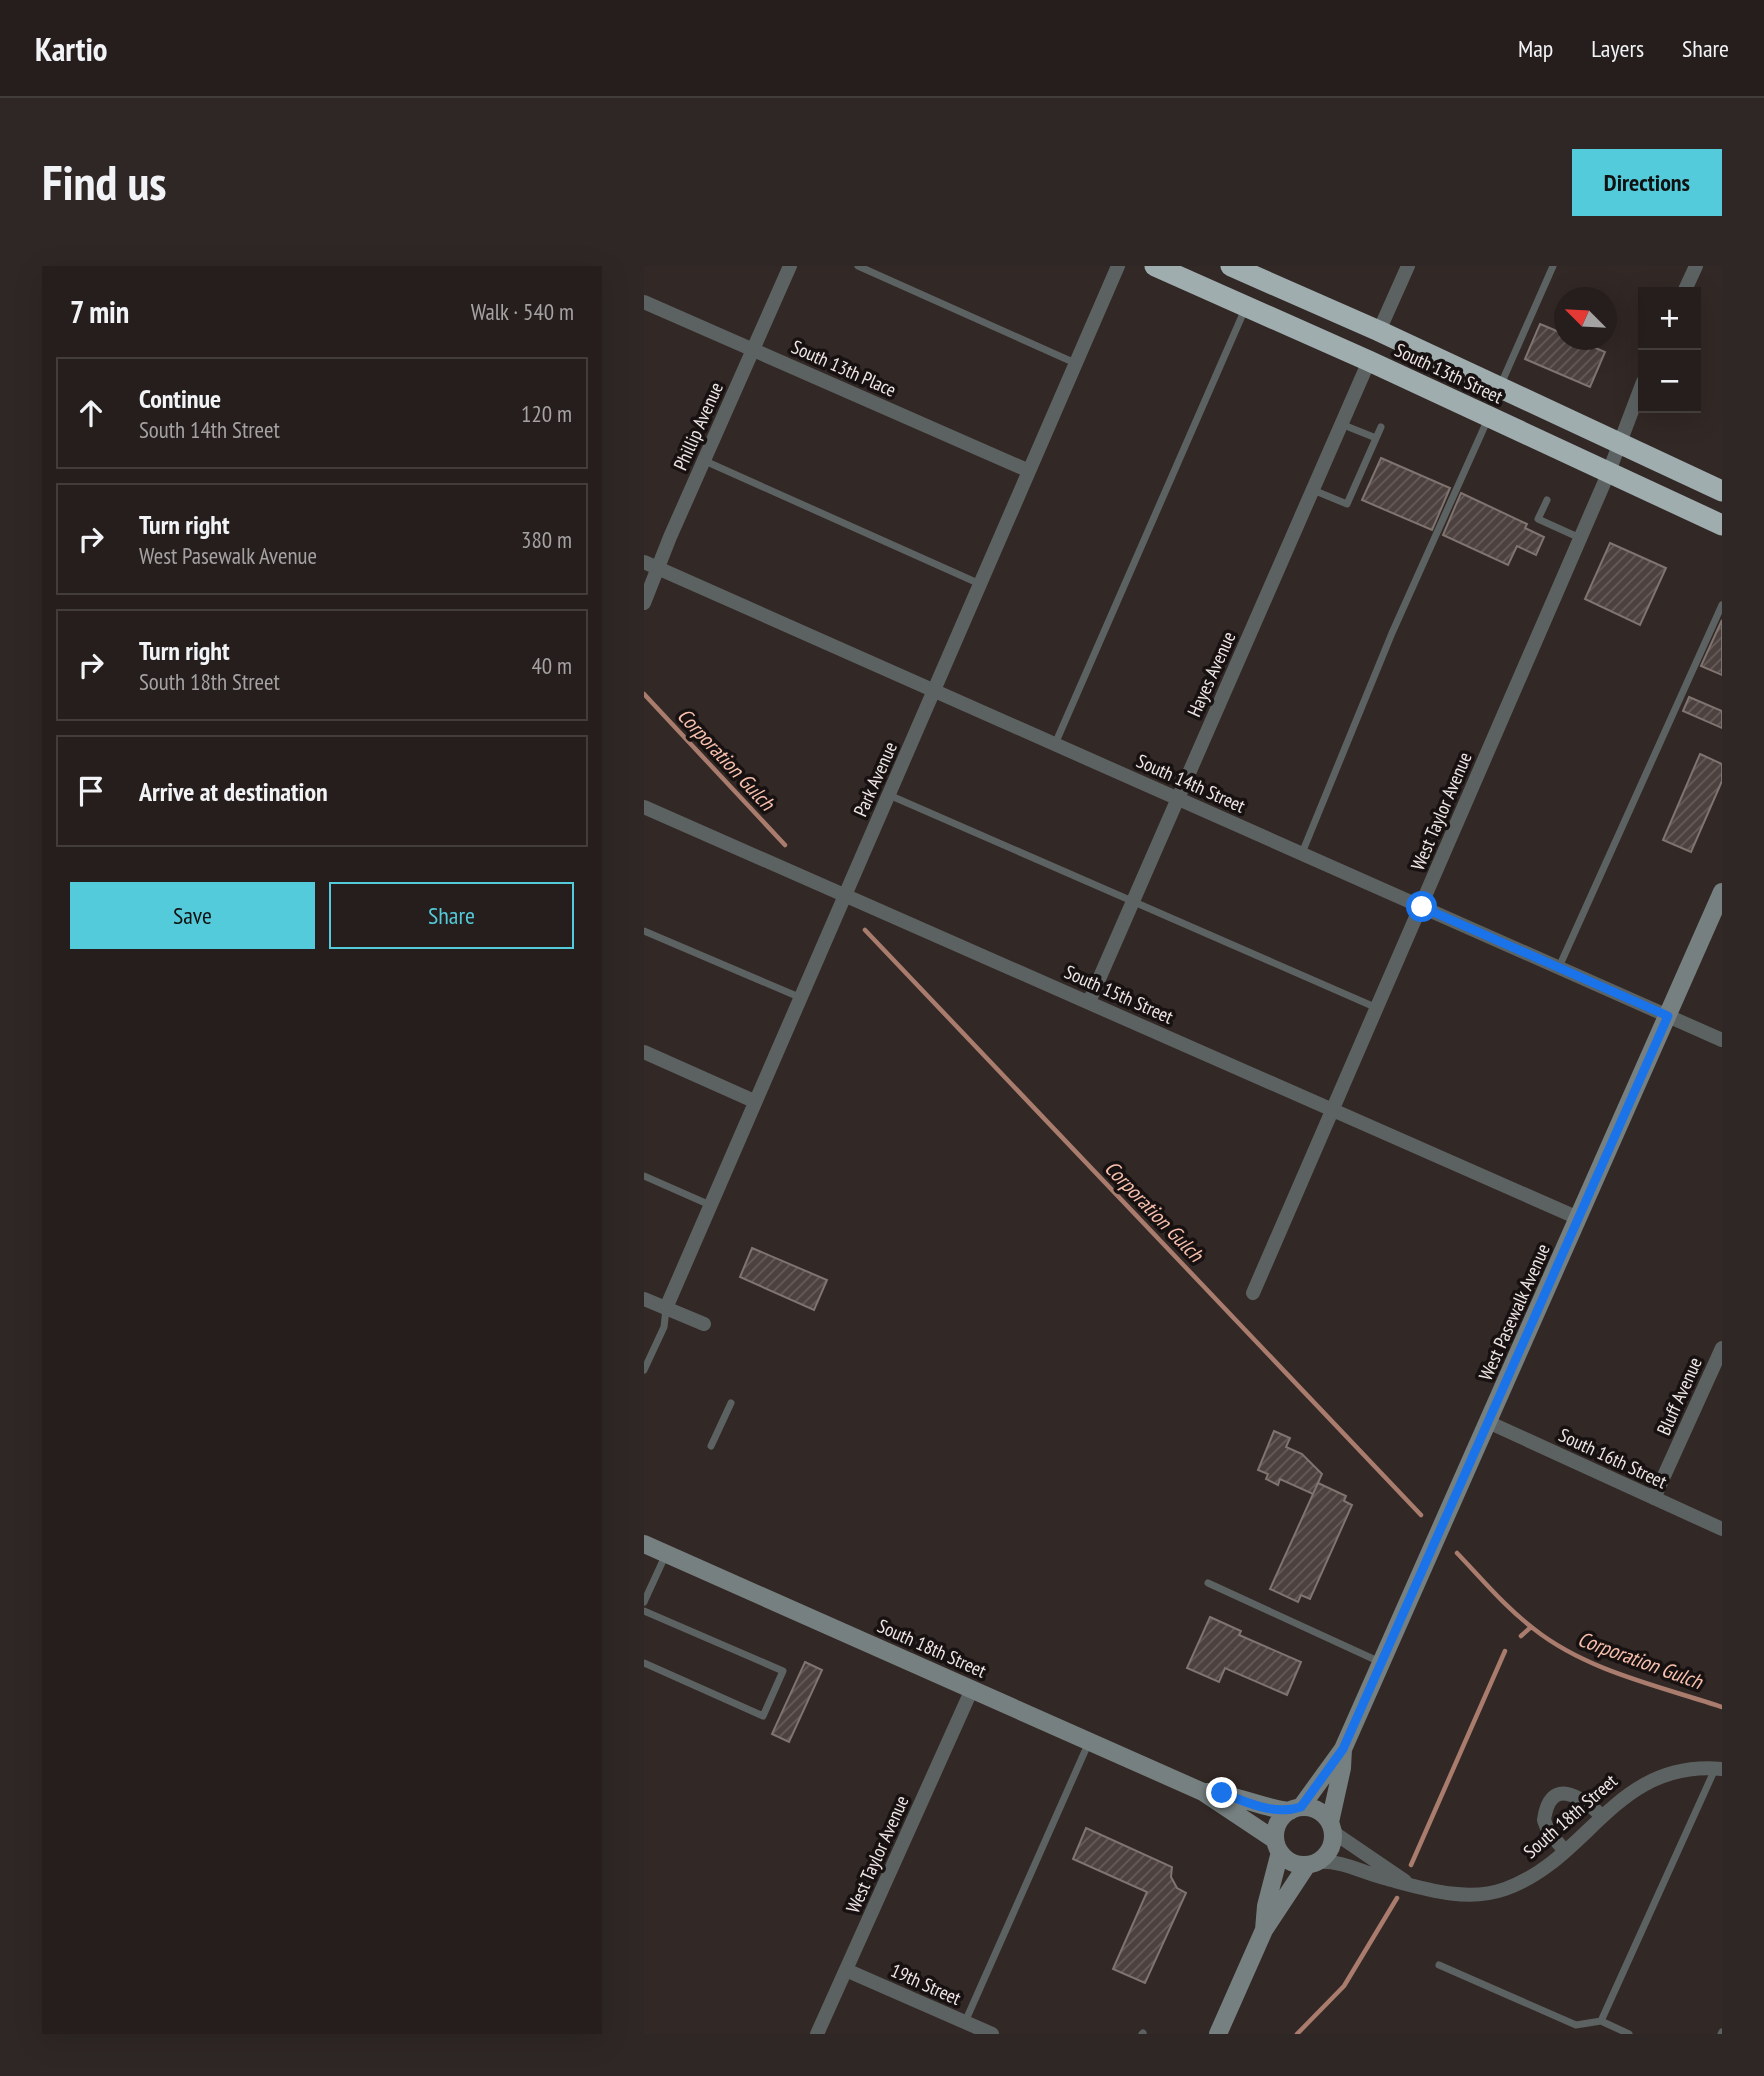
<!DOCTYPE html>
<html lang="en">
<head>
<meta charset="utf-8">
<style>
	:root { --surface:#261e1c; --page:#2e2725; --text:#f1f3f6; --muted:#a4a2a3; --line:#423c3b; --accent:#53cbda }
	body { margin:0; font-family:"PT Sans Narrow",sans-serif; background:var(--page); color:var(--text) }
	.controls { position:absolute; right:21px; top:21px; display:grid; overflow:hidden; border-radius:0px; box-shadow:0 7px 28px #0002 }
	.controls button { width:63px; height:63px; display:grid; place-items:center; padding:0; border:0; border-bottom:2px solid var(--line); background:var(--surface); color:var(--text); font:35px sans-serif }
	.compass { position:absolute; left:910px; top:21px; width:63px; height:63px; border-radius:50%; background:var(--surface); box-shadow:0 7px 28px #0002; rotate:294deg }
	.stop { position:absolute; width:21px; height:21px; margin:-16px; border:5px solid #1a73e8; border-radius:50%; background:#fff }
	.stop.end { background:#1a73e8; border-color:#fff; box-shadow:0 2px 7px #0008 }
	.list { margin:0; padding:0; list-style:none }
	h2 { display:flex; justify-content:space-between; align-items:center; height:91px; margin:0; padding:0 28px; font-size:30px }
	h2 small { font-size:23px; font-weight:400; color:var(--muted) }
	.list li { display:grid; grid-template-columns:46px 1fr auto; gap:21px; align-items:center; box-sizing:border-box; height:112px; margin:0 14px 14px; padding:0 14px; border:2px solid var(--line); border-radius:0px }
	.list b { display:block; font-size:26px; white-space:nowrap }
	.list p { margin:0; font-size:23px; white-space:nowrap; color:var(--muted) }
	.list em { font-size:23px; font-style:normal; color:var(--muted) }
	.actions { display:flex; gap:14px; padding:21px 28px }
	.actions a { flex:1; padding:16px 0; border:2px solid var(--accent); border-radius:0px; text-align:center; font-size:24px; color:var(--accent) }
	.actions .main { background:var(--accent); color:#111 }
	.icon { flex:none; width:38px; height:38px; fill:none; stroke:currentColor; stroke-width:2; stroke-linecap:round; stroke-linejoin:round }
	.map { position:relative; flex:none; width:1078px; height:1768px; overflow:hidden; border-radius:0px }
	header { display:flex; align-items:center; gap:42px; box-sizing:border-box; height:98px; padding:0 35px; background:var(--surface); border-bottom:2px solid var(--line) }
	header strong { font-size:33px }
	nav { display:flex; gap:38px; margin-inline-start:auto; font-size:24px }
	.intro { display:flex; align-items:center; justify-content:space-between; box-sizing:border-box; height:168px; padding:0 42px }
	h1 { margin:0; font-size:49px }
	.button { padding:18px 32px; border-radius:0px; background:var(--accent); color:#111; font-size:24px; font-weight:700 }
	main { display:flex; gap:42px; padding:0 42px }
	aside { flex:1; background:var(--surface); border-radius:0px; box-shadow:0 7px 28px #0002 }
	.map>svg:first-child { display:block }
	.lines { fill:none; stroke-linecap:round; stroke-linejoin:round }
	.stream { stroke:#a97c6d; stroke-width:4.5 }
	.building { fill:url(#building-hatch); stroke:#807470; stroke-width:2 }
	.lane { stroke:#5c6262; stroke-width:7 }
	.street { stroke:#5c6262; stroke-width:14 }
	.secondary { stroke:#778081; stroke-width:18 }
	.highway { stroke:#9fadaf; stroke-width:21 }
	.route { stroke:#1a73e8; stroke-width:9 }
	.labels { text-anchor:middle; dominant-baseline:central; stroke-width:7; stroke-linejoin:round; paint-order:stroke }
	.street-label { font-size:19px; fill:#eee7e5; stroke:#171211 }
	.water-label { font-size:21px; font-style:italic; fill:#f9c0ad; stroke:#171211 }
</style>
</head>
<body>
<header>
<strong>Kartio</strong>
<nav><a>Map</a><a>Layers</a><a>Share</a></nav>
</header>
<div class="intro"><h1>Find us</h1><a class="button">Directions</a></div>
<main>
<aside>
<h2>7 min<small>Walk · 540 m</small></h2>
<ul class="list">
<li><svg class="icon" aria-label="ahead" viewBox="0 0 24 24"><path d="M12 20V5M6 11l6-6 6 6"/></svg><div><b>Continue</b><p>South 14th Street</p></div><em>120 m</em></li>
<li><svg class="icon" aria-label="right" viewBox="0 0 24 24"><path d="M7 20v-9h11M14 6l5 5-5 5"/></svg><div><b>Turn right</b><p>West Pasewalk Avenue</p></div><em>380 m</em></li>
<li><svg class="icon" aria-label="right" viewBox="0 0 24 24"><path d="M7 20v-9h11M14 6l5 5-5 5"/></svg><div><b>Turn right</b><p>South 18th Street</p></div><em>40 m</em></li>
<li><svg class="icon" aria-label="arrive" viewBox="0 0 24 24"><path d="M6 21V4h12l-3 4 3 4H6"/></svg><div><b>Arrive at destination</b></div></li>
</ul>
<div class="actions"><a class="main">Save</a><a>Share</a></div>
</aside>
<div class="map">
<svg width="1078" height="1768" viewBox="0 0 1078 1768">
	<defs>
		<pattern id="building-hatch" width="6" height="6" patternUnits="userSpaceOnUse" patternTransform="scale(1.75)"><rect width="6" height="6" fill="#4c413e"/><path d="M-1 1l2-2M0 6l6-6M5 7l2-2" fill="none" stroke="#665c5a"/></pattern>
	</defs>
	<rect width="100%" height="100%" fill="#322825"/>
	<g class="lines">
		<!-- stream -->
		<path class="stream" d="M 0,428 L 141,579
			M 221,664 L 777,1249
			M 813,1287 C 838,1313 861,1341 890,1363 C 943,1405 1015,1420 1078,1441
			M 877,1370 L 887,1361
			M 767,1599 L 861,1385
			M 653,1768 L 700,1720 L 753,1632"/>
	</g>
	<!-- building -->
	<path class="building" d="M 896,58 L 920,68 L 920,74 L 933,74 L 961,86 L 946,121 L 881,93 Z
		M 737,192 L 806,222 L 788,264 L 718,234 Z
		M 817,227 L 883,258 L 881,262 L 900,271 L 892,289 L 873,280 L 864,299 L 799,269 Z
		M 966,277 L 1022,302 L 996,359 L 941,333 Z
		M 1078,354 L 1078,409 L 1057,400 Z
		M 1045,431 L 1078,445 L 1078,462 L 1039,445 Z
		M 1056,488 L 1078,498 L 1078,515 L 1047,586 L 1019,574 Z
		M 108,982 L 183,1014 L 170,1044 L 96,1011 Z
		M 630,1165 L 646,1172 L 642,1181 L 658,1188 L 678,1208 L 669,1228 L 636,1213 L 634,1219 L 622,1213 L 624,1208 L 614,1204 Z
		M 674,1217 L 702,1230 L 700,1235 L 708,1239 L 666,1333 L 657,1329 L 654,1336 L 626,1323 Z
		M 566,1351 L 597,1365 L 595,1369 L 657,1396 L 643,1429 L 581,1402 L 575,1416 L 543,1402 Z
		M 161,1396 L 178,1404 L 145,1476 L 128,1468 Z
		M 442,1562 L 528,1601 L 527,1611 L 533,1622 L 542,1627 L 501,1717 L 469,1703 L 503,1626 L 429,1593 Z"/>
	<g class="lines">
		<!-- lane -->
		<path class="lane" d="M 214,0 L 431,97
			M 857,118 L 909,0
			M 697,158 L 732,172
			M 61,195 L 336,318
			M 669,224 L 703,238 L 737,161
			M 903,234 L 894,253 L 936,272
			M 411,478 L 601,43
			M 245,529 L 733,742
			M 658,587 L 748,367 L 843,155
			M 0,665 L 155,731
			M 915,701 L 1078,339
			M 0,910 L 66,939
			M 0,1104 L 20,1061 L 22,1043
			M 67,1180 L 87,1137
			M 564,1317 L 736,1396
			M 0,1336 L 22,1288
			M 0,1345 L 139,1405 L 119,1450 L 0,1397
			M 795,1699 L 932,1759 L 957,1755 L 985,1768
			M 957,1755 L 1071,1503
			M 321,1756 L 445,1476
			M 498,1768 L 499,1767
			M 1077,1768 L 1078,1766"/>
		<!-- street -->
		<path class="street" d="M 1040,26 L 1052,0
			M 0,36 L 383,204
			M 735,65 L 764,0
			M 0,296 L 1078,774
			M 0,337 L 26,271 L 146,0
			M 0,541 L 934,952
			M 445,736 L 725,95
			M 0,786 L 110,835
			M 609,1027 L 964,208 L 999,116
			M 0,1033 L 60,1058
			M 22,1042 L 474,0
			M 844,1156 L 1078,1263
			M 1010,1232 L 1078,1082
			M 689,1566 L 761,1615
			M 920,1584 L 904,1565 L 900,1554 C 906,1510 936,1530 957,1549
			M 673,1596 C 698,1594 717,1606 740,1612 C 778,1622 822,1637 861,1623 C 946,1593 971,1493 1078,1503
			M 202,1704 L 348,1768
			M 173,1768 L 328,1423"/>
		<!-- secondary -->
		<path class="secondary" d="M 0,1278 L 559,1526 L 631,1574
			M 563,1526 C 591,1528 617,1542 646,1545
			M 657,1541 L 699,1483 L 1078,626
			M631 1570a29 29 0 1 1 58 0a29 29 0 1 1-58 0Z
			M 686,1556 L 698,1502 L 699,1483
			M 620,1664 L 622,1640 L 636,1586
			M 574,1768 L 620,1664 L 663,1599"/>
		<!-- highway -->
		<path class="highway" d="M 511,0 L 725,95 L 1078,259
			M 587,0 L 735,65 L 1078,225"/>
	</g>
	<g class="lines">
		<!-- route -->
		<path class="route" d="M 578,1527 C 603,1536 630,1550 657,1541 L 699,1483 L 1024,750 L 778,641"/>
	</g>
	<g class="labels">
		<!-- street labels -->
		<g class="street-label">
			<text transform="translate(200 102) rotate(24)">South 13th Place</text>
			<text transform="translate(805 107) rotate(25)">South 13th Street</text>
			<text transform="translate(54 160) rotate(-66)">Phillip Avenue</text>
			<text transform="translate(567 408) rotate(-66)">Hayes Avenue</text>
			<text transform="translate(231 513) rotate(-66)">Park Avenue</text>
			<text transform="translate(547 517) rotate(24)">South 14th Street</text>
			<text transform="translate(797 545) rotate(-67)">West Taylor Avenue</text>
			<text transform="translate(475 728) rotate(24)">South 15th Street</text>
			<text transform="translate(870 1046) rotate(-66)">West Pasewalk Avenue</text>
			<text transform="translate(1035 1130) rotate(-66)">Bluff Avenue</text>
			<text transform="translate(969 1192) rotate(25)">South 16th Street</text>
			<text transform="translate(288 1382) rotate(24)">South 18th Street</text>
			<text transform="translate(926 1550) rotate(-41)">South 18th Street</text>
			<text transform="translate(233 1588) rotate(-66)">West Taylor Avenue</text>
			<text transform="translate(282 1718) rotate(24)">19th Street</text>
		</g>
		<!-- water labels -->
		<g class="water-label">
			<text transform="translate(82 493) rotate(47)">Corporation Gulch</text>
			<text transform="translate(510 945) rotate(46)">Corporation Gulch</text>
			<text transform="translate(996 1394) rotate(20)">Corporation Gulch</text>
		</g>
	</g>
</svg>
<div class="controls">
<button>+</button>
<button>−</button>
</div>
<svg class="compass" viewBox="-18 -18 36 36"><path d="M0-13l5 13h-10z" fill="#e53935"/><path d="M0 13l5-13h-10z" fill="#a4a2a3"/></svg>
<div class="stop" style="left:778px;top:641px"></div>
<div class="stop end" style="left:578px;top:1527px"></div>
</div>
</main>
</body>
</html>
